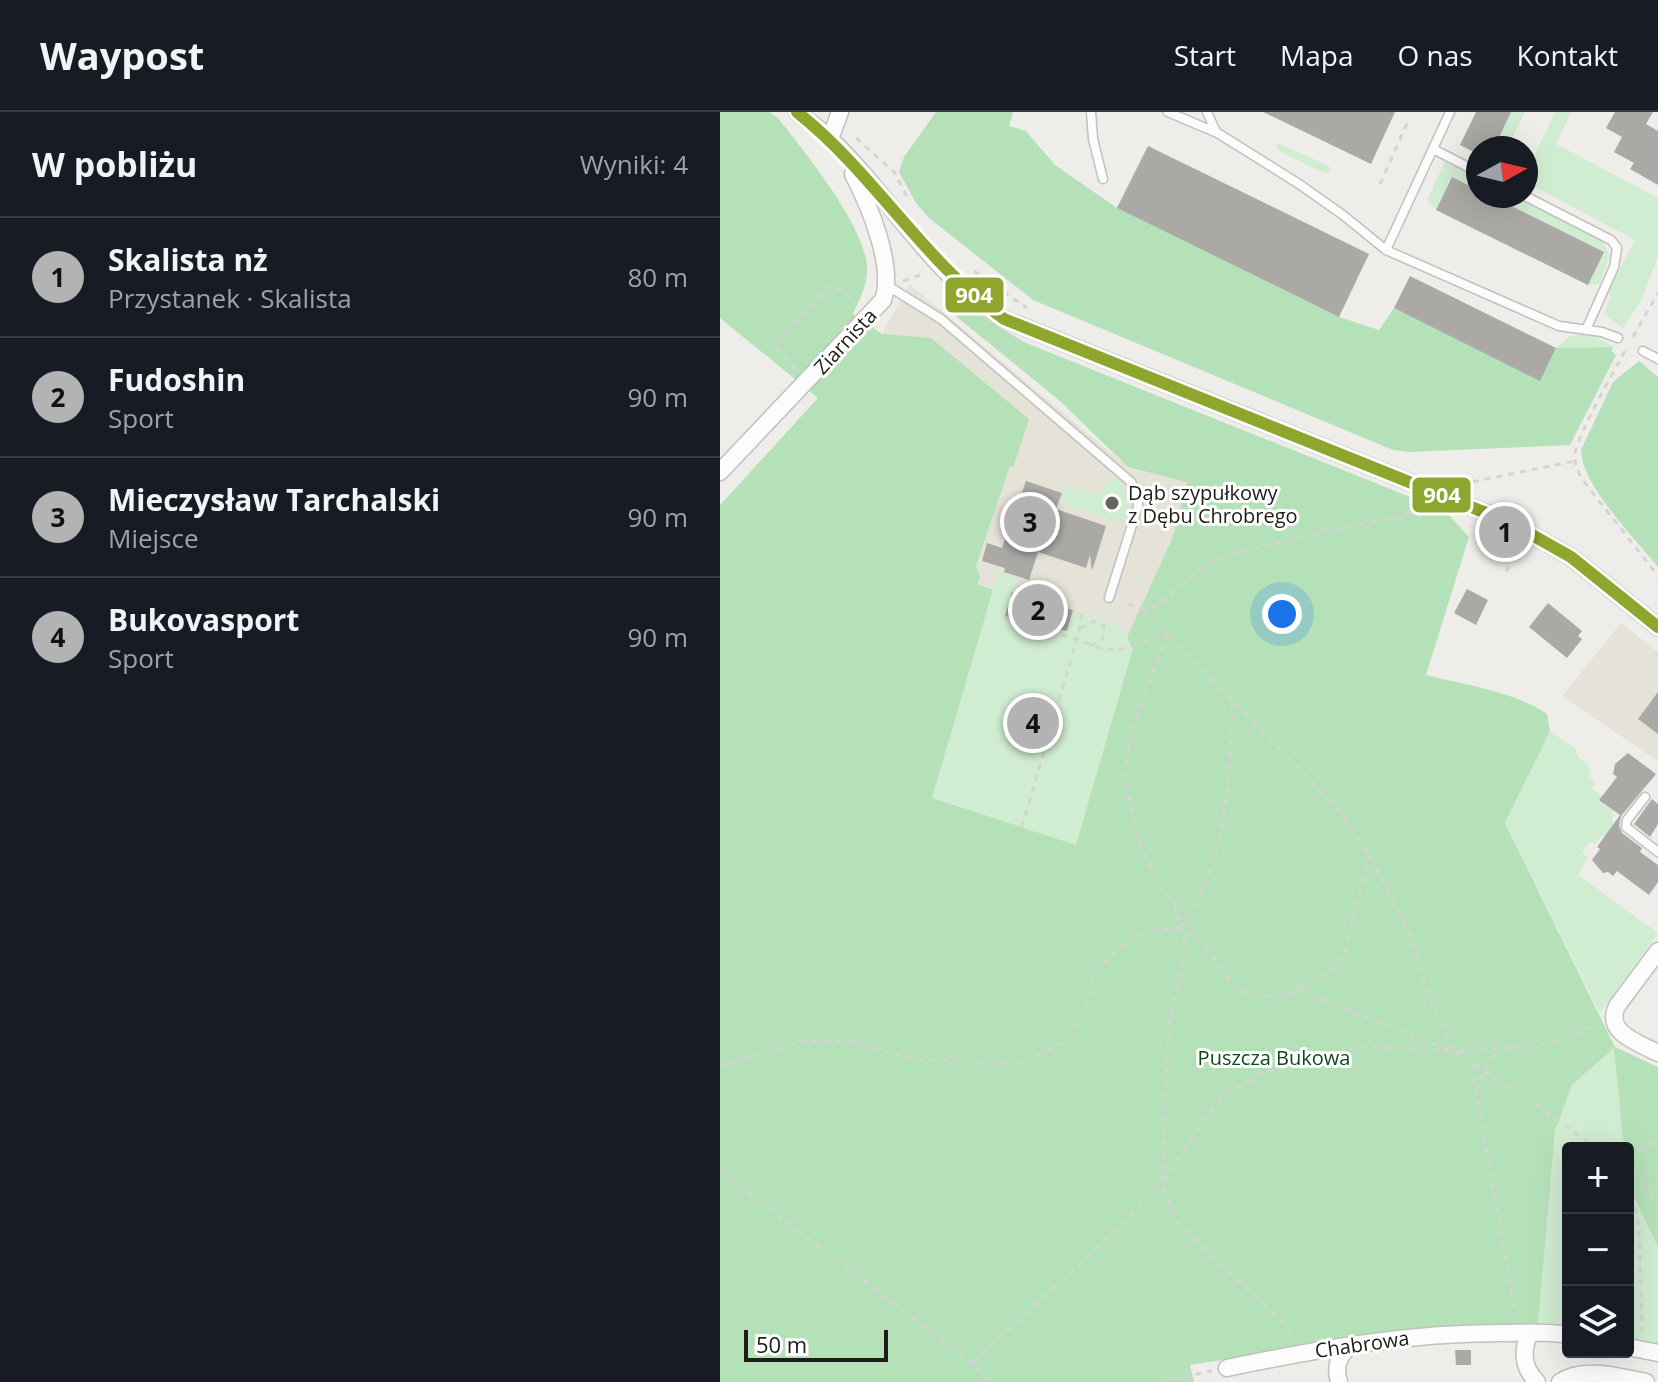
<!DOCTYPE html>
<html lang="pl">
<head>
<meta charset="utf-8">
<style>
	:root { --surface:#171b24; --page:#20242c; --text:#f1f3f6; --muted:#9ea1a6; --line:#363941; --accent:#b3b3b3 }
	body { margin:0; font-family:"Open Sans",sans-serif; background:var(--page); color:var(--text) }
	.controls { position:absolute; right:24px; bottom:24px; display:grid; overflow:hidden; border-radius:8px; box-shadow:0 8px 32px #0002 }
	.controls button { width:72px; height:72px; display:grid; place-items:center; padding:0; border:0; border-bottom:2px solid var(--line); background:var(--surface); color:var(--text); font:40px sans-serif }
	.compass { position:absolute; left:746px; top:24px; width:72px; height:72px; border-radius:50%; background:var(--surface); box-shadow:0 8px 32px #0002; rotate:82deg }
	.scale { position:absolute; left:24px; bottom:20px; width:144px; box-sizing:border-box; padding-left:8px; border:4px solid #1e1c1a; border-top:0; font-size:22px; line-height:28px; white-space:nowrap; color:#1e1c1a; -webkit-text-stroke:6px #fff; paint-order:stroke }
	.you { position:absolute; left:562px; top:502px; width:28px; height:28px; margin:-20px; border:6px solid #fff; border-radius:50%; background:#1a73e8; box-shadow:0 0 0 12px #1a73e833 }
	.badge { display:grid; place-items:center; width:52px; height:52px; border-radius:50%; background:var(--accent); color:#111; font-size:26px; font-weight:700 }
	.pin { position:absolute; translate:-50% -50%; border:4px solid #fff; box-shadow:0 2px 8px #0006 }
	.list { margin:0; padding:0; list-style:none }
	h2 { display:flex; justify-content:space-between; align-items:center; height:104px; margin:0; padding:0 32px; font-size:34px }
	h2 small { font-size:26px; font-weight:400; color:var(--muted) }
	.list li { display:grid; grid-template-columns:52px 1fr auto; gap:24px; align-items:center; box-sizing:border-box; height:120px; padding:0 32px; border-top:2px solid var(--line) }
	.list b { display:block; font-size:30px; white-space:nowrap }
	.list p { margin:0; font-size:26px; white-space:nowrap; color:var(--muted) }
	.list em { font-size:26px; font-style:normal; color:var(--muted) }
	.icon { flex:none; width:44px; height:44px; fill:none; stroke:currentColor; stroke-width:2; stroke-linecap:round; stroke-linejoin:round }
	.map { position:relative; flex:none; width:938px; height:1270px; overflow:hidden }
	header { display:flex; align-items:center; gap:48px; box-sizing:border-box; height:112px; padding:0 40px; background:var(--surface); border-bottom:2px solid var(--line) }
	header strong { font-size:38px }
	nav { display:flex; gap:44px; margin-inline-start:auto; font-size:28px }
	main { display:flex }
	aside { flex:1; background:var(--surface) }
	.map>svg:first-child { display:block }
	.built { fill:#e5e2d8 }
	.green { fill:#d0ecd1 }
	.forest { fill:#b5e1b9 }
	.building { fill:#aaa9a6 }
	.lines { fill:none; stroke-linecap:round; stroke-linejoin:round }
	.service-casing { stroke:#c1c0bd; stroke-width:11 }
	.minor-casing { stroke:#c1c0bd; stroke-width:19 }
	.path { stroke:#d4d4d2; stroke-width:3; stroke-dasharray:6 6; stroke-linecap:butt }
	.service { stroke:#fcfcfc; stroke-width:8 }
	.minor { stroke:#fcfcfc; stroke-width:16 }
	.bus-1-casing { stroke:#fff; stroke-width:18 }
	.bus-1 { stroke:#8ea52e; stroke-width:12 }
	.poi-dot { fill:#676562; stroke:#fff; stroke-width:3 }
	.labels { text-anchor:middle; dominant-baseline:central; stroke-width:6; stroke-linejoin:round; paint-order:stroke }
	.street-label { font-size:20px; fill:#1e1c1a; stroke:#fff }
	.poi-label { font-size:20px; fill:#1e1c1a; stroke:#fff; text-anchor:start }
	.park-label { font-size:20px; fill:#0e491e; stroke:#fff }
	.line-badge { stroke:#fff; stroke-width:3 }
	.badge-label { font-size:22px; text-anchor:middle; font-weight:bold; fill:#fff }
</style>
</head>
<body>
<header>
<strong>Waypost</strong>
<nav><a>Start</a><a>Mapa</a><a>O nas</a><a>Kontakt</a></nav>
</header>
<main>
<aside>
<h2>W pobliżu<small>Wyniki: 4</small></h2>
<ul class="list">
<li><span class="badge">1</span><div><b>Skalista nż</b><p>Przystanek · Skalista</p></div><em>80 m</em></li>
<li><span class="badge">2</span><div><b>Fudoshin</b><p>Sport</p></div><em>90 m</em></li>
<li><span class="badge">3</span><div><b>Mieczysław Tarchalski</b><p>Miejsce</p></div><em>90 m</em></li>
<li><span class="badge">4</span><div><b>Bukovasport</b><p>Sport</p></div><em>90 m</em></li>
</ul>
</aside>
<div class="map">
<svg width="938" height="1270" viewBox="0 0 938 1270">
	<rect width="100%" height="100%" fill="#eeede9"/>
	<!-- built -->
	<path class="built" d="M 189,172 L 408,355 L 468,369 L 452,427 L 407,525 L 413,536 L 212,686 L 273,478 L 258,472 L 260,465 L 256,455 L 290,353 L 294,354 L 309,307 L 162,222 Z
		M 901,511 L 938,540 L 938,649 L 842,584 Z"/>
	<!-- green -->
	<path class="green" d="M 791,0 L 805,0 L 787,36 L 774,36 Z
		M 835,0 L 851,0 L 836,32 L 938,86 L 938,144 L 922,187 L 903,216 L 884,202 L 890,186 L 888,180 L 915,128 L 806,70 L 806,61 Z
		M 557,31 L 609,54 L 610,60 L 604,61 L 557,38 Z
		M 725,50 L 758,65 L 758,78 L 732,65 L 716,98 L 707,88 Z
		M 771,84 L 795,84 L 883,130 L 890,143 L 879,172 L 868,173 L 883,140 Z
		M 865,222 L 877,225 L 893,235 L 836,236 L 850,224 Z
		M 398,362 L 408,385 L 403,411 L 340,391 L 346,373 L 376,383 Z
		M 279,459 L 296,464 L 292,481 L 401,514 L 413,536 L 356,734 L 212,686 Z
		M 830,619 L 856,637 L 859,646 L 868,651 L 871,667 L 875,671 L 872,677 L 882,684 L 879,688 L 893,698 L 893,720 L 888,726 L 882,723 L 875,732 L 870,730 L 862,740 L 868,746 L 858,763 L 938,821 L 880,901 L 785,711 Z
		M 895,935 L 904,1036 L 848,1036 L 848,1218 L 818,1212 L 835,1019 L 852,973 Z
		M 908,1073 L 938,1135 L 938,1235 L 908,1230 Z"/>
	<!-- forest -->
	<path class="forest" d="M 0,0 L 49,0 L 58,6 C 83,38 151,120 147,161 C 146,175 139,189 133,202 L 162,222 L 211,226 L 309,307 L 294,354 L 290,354 L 256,454 L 260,465 L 258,472 L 273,478 L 212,686 L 356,733 L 413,536 L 407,525 L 452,427 L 467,370 L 408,355 L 340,289 L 232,201 L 237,189 L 306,231 L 725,399 L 749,425 L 706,563 C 745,573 793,579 827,602 L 830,619 L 785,711 L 895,935 L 938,955 L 938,1135 L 908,1073 L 908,1036 L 904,1036 L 894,936 L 852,973 L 835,1019 L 818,1212 L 622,1229 L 470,1253 L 474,1270 L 0,1270 L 0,393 L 98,286 L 0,206 Z
		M 216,0 L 293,0 L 289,14 L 306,19 L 335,53 L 397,96 L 619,205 L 659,218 L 674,196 L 820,268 L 836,236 L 893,235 L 891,239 L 896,243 L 850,333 L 688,340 L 673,338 L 313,188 L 209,106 L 196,91 L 179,60 L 184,45 Z
		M 919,249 L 938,265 L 938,455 C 916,428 861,372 861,338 L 893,270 Z"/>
	<!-- building -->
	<path class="building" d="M 543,0 L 675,0 L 651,52 Z
		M 756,0 L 791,0 L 774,36 L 758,36 L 758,42 L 740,33 Z
		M 895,0 L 933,0 L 926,12 L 938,19 L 938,73 L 910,57 L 914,51 L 894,40 L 902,25 L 886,16 Z
		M 428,34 L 649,142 L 619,205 L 397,96 Z
		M 732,65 L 758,78 L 758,84 L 771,84 L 884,140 L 868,173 L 716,98 Z
		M 690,164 L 836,236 L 820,269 L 674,196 Z
		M 306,369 L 342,381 L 336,397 L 386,414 L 372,459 L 370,443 L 366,456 L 318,440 L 309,468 L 284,460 L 285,456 L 262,449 L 267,431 L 282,436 Z
		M 747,477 L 768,488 L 756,513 L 734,501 Z
		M 292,480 L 353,498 L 347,519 L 285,504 Z
		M 828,491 L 862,519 L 858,524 L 862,527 L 847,546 L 809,515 Z
		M 938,580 L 938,622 L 918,607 Z
		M 908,641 L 936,662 L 901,704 L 899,714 L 902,721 L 922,736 L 920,740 L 938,753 L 938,770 L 929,783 L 897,759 L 893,764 L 888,760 L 883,761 L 872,748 L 880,737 L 877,735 L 900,703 L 879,688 L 897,665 L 893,662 L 895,652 Z
		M 932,687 L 938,692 L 938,712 L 930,725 L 914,712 Z
		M 735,1238 L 751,1238 L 751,1253 L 736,1253 Z"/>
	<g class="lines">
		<!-- service casing -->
		<g class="service-casing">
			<path id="service" d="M 371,0 L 373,27 L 383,67
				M 448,0 L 495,20
				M 487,0 L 496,20 L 579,72 L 623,103 L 666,138
				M 730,0 L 666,138 L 839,214 L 882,220 L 898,226
				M 713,37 L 758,60
				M 805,84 L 891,128 L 897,136 L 894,155 L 866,218
				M 168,174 L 221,207 L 411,370 L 418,384 L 418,394 L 389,486
				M 923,239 L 938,247
				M 925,685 L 907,708 L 906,715 L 938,740"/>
		</g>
		<!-- minor casing -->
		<g class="minor-casing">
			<path id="minor" d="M 77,0 C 88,9 100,17 110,27 C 173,87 207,158 284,207 L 791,411 L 851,445 L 938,515
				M 110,27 L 120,0
				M 0,360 L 163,188 C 175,154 149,93 133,62
				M 938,839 L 897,894 C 884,921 919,931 938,941
				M 810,1221 C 801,1239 803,1256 817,1270
				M 908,1235 L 938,1241
				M 507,1256 C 598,1237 688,1221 781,1221 C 803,1221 826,1219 848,1223
				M 619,1270 C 614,1254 619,1243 631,1233
				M 840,1270 C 863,1254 900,1265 926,1270"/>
		</g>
		<!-- path -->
		<path class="path" d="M 136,26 L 174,60 L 188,86
			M 660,72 L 689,7
			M 254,159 L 307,196
			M 183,169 L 203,162
			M 913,225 L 938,181
			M 905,239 C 893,261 859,320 855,341 C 854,353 859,362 865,371 L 938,464
			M 76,257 L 55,235 L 112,172 L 135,190
			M 741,372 L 855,349
			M 786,460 L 798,436
			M 408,492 L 424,497 L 439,492 L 483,455 L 503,445 L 603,419 L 684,404 L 697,393
			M 424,497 L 619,698 L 649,742 L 690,821 L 706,876 L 733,939
			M 284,506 L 357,527 L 362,501
			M 360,516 L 374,509 L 384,514 L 383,528 L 370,534
			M 447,522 L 412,619 L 405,659 L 416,722 L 438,773 L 454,789 L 466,835 L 449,910 L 442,1071 L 457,1110 L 566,1214 L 571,1225
			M 302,715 L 357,527 C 399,548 406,533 447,522
			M 461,816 C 507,751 510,667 512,590
			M 578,878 L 734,940 L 830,1002 L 876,1036
			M 752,953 L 795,1202
			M 0,954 L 85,929 L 126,929 L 199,948 L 302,950 L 346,930 L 370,884 L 374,860 L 402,834 L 427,819 L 461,816 L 487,836 L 517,879 L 560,886 L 608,861 L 625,842 L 649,742
			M 756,979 L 764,959 L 778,937
			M 908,1045 L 938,1028
			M 0,1059 L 252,1251 L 269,1270
			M 909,1060 L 919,1116 L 922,1219
			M 911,1062 L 938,1086
			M 252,1251 L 375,1138 L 442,1071 L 484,1008 L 505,982 L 541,962 L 638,934 L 734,940 L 787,936 L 833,930 L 877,913
			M 440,1270 L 492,1259"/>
		<!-- service -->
		<use href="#service" class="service"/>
		<!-- minor -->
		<use href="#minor" class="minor"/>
		<!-- bus-1 casing -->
		<g class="bus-1-casing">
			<path id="bus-1" d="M 77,0 C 156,63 202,148 284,207 L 791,411 L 851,445 L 938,515"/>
		</g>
		<!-- bus-1 -->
		<use href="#bus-1" class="bus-1"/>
	</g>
	<!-- markers -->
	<circle class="poi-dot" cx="392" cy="391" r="8"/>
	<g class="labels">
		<!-- street labels -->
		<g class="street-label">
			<text transform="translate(125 229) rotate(-47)">Ziarnista</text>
			<text transform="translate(642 1232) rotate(-8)">Chabrowa</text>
		</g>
		<!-- poi labels -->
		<g class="poi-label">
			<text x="408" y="380">Dąb szypułkowy<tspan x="408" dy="23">z Dębu Chrobrego</tspan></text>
		</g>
		<!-- park labels -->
		<g class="park-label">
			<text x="554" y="945">Puszcza Bukowa</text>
		</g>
	</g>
	<g class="line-badge">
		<rect x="224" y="164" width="61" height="38" rx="8" fill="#8ea52e"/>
		<rect x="691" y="364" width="61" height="38" rx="8" fill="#8ea52e"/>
	</g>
	<g class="badge-label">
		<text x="254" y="191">904</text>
		<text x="722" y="391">904</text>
	</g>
</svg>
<div class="controls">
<button>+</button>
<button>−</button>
<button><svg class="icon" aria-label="layers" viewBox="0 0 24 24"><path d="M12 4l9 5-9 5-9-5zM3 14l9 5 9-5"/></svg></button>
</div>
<svg class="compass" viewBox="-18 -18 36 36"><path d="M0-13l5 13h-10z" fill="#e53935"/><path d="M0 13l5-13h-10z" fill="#9ea1a6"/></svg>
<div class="scale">50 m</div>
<div class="you"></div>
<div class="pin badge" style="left:785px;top:420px">1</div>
<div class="pin badge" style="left:318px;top:498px">2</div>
<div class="pin badge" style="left:310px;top:410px">3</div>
<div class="pin badge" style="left:313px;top:611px">4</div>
</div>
</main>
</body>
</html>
